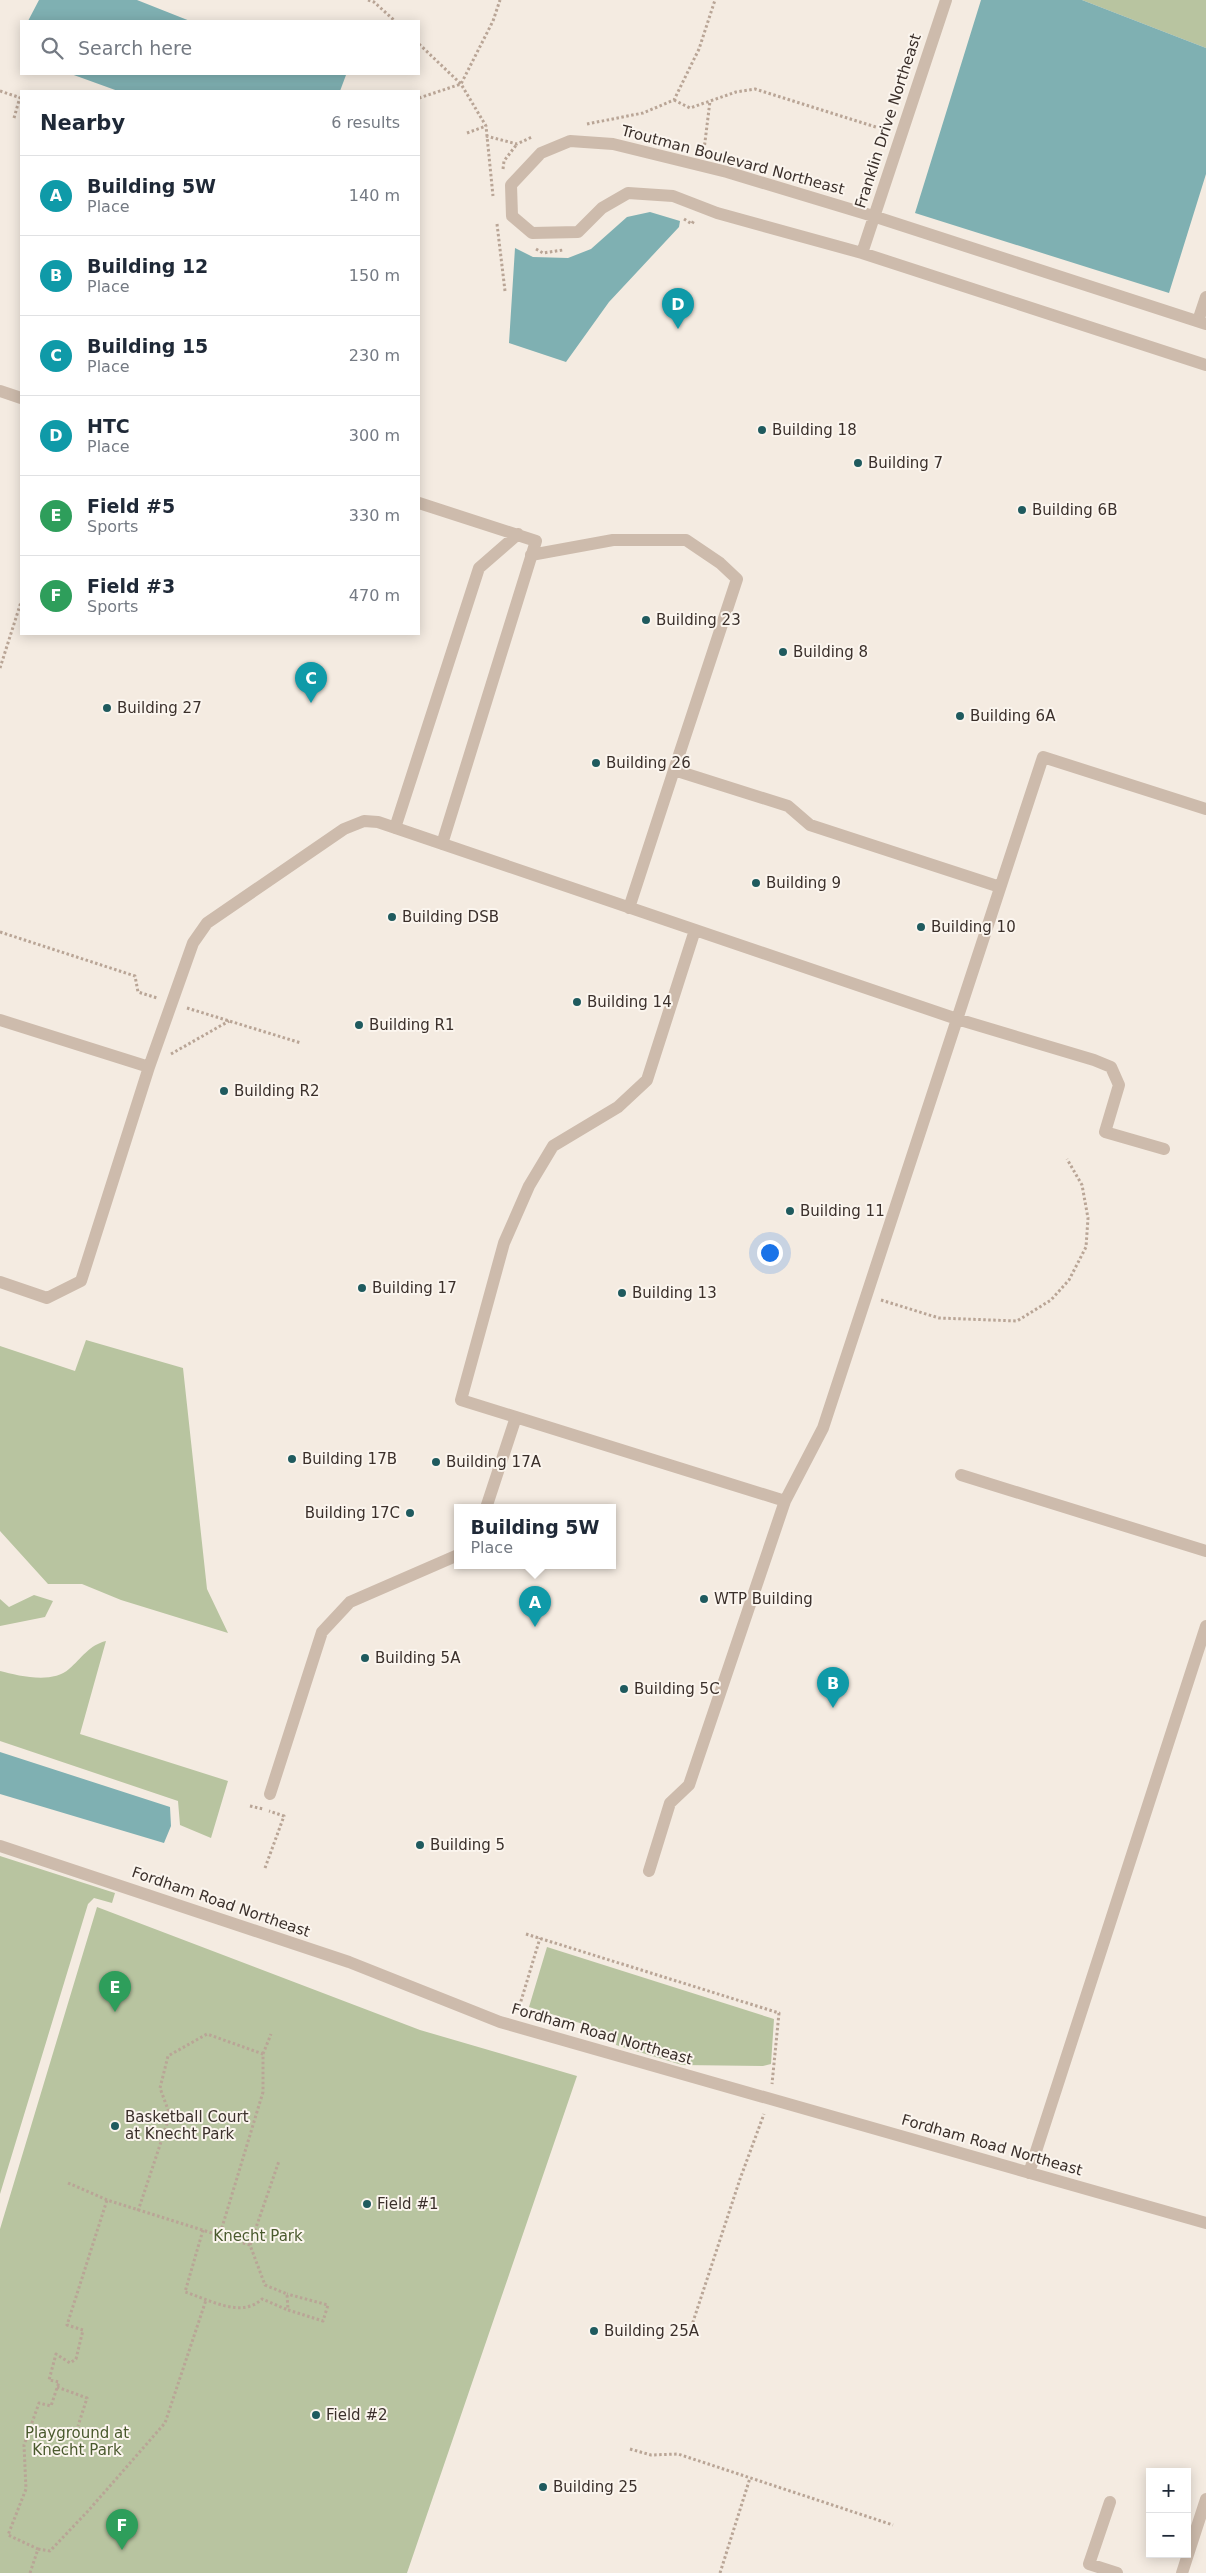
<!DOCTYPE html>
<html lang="en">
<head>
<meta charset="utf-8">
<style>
	:root { --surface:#fff; --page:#f6f6f7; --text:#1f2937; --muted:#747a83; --line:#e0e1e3; --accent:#1f5a5e }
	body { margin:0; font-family:"DejaVu Sans",sans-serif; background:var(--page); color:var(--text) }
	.controls { position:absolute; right:15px; bottom:15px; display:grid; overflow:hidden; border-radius:0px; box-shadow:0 2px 12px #0003 }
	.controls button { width:45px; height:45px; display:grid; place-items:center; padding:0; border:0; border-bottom:1px solid var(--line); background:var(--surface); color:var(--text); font:25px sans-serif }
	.you { position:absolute; left:769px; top:1252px; width:18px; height:18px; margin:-12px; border:4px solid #fff; border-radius:50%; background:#1a73e8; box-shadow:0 0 0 8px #1a73e833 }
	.badge { display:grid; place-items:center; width:32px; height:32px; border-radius:50%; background:var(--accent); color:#fff; font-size:16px; font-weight:700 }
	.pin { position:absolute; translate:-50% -41px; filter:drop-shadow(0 1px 2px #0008) }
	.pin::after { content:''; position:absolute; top:26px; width:18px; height:15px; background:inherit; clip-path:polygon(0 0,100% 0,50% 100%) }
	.popup { position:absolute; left:454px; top:1504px; width:162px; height:65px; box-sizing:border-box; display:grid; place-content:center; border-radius:0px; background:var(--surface); filter:drop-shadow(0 1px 4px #0005); font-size:16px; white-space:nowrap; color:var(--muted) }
	.popup b { font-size:19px; color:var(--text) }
	.popup::after { content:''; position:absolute; left:50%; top:100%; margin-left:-10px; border:10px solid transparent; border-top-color:var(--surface) }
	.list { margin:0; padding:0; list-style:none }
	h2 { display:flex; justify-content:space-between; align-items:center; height:65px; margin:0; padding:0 20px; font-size:21px }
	h2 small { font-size:16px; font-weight:400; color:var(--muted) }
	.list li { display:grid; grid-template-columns:32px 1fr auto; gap:15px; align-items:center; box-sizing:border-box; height:80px; padding:0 20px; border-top:1px solid var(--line) }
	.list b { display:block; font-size:19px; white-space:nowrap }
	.list p { margin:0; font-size:16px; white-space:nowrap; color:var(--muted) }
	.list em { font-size:16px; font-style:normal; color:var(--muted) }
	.icon { flex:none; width:28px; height:28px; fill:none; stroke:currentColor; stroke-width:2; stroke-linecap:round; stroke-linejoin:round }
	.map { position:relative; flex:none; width:1206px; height:2573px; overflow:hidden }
	.search { position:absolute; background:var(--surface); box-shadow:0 2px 12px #0003; left:20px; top:20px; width:400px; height:55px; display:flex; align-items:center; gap:12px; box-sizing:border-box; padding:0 18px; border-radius:0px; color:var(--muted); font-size:19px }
	.panel { position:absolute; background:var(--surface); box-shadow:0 2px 12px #0003; left:20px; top:90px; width:400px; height:545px; border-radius:0px }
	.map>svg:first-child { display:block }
	.green { fill:#b8c4a0 }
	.water { fill:#7fb0b2 }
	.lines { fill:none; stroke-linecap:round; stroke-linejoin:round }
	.path { stroke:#b9a596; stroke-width:3; stroke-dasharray:2.5 2.5; stroke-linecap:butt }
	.minor { stroke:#cdbbac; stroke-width:12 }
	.poi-dot { fill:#1f5a5e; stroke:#fbf5ee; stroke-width:2 }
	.labels { text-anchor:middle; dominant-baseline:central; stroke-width:4; stroke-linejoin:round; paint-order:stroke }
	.street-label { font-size:15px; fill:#3b302b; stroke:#fbf5ee }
	.poi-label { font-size:15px; fill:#3b302b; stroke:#fbf5ee; text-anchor:start }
	.park-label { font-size:15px; fill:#4a5a2e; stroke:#fbf5ee }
</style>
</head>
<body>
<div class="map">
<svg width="1206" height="2573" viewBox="0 0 1206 2573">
	<rect width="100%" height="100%" fill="#f4ebe1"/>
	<!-- green -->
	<path class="green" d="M 1082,0 L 1206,0 L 1206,48 Z
		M 86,1340 L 183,1368 L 207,1589 L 228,1633 L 121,1600 L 82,1584 L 48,1584 L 0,1531 L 0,1346 L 75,1371 Z
		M 34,1595 L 53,1601 L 45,1617 L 0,1626 L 0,1599 L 9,1607 Z
		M 106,1641 L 80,1734 L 228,1781 L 211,1838 L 180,1825 L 178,1801 L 0,1741 L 0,1671 C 19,1676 53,1684 69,1669 C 82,1658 89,1645 106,1641 Z
		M 0,1856 L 115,1893 L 112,1903 L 94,1898 L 88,1904 L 0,2194 Z
		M 97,1907 L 420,2030 L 577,2076 L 407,2573 L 0,2573 L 0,2229 Z
		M 547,1947 L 774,2019 L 771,2064 L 763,2066 L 682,2065 L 616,2045 L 618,2035 L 529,2007 Z"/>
	<!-- water -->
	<path class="water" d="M 39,0 L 137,0 L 190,21 L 28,21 Z
		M 981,0 L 1082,0 L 1206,48 L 1206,174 L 1169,293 L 915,213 Z
		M 71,74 L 346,74 L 346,75 L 340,91 L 118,91 Z
		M 650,212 L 680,221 L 679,227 L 609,302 L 566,362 L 509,343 L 515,248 L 533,257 L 568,258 L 591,249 L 627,217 Z
		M 0,1752 L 170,1807 L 171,1826 L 164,1843 L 0,1794 Z"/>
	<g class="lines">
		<!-- path -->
		<path class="path" d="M 368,0 L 374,2 L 395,21
			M 419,44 L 461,84 L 486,126 L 493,196
			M 0,91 L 21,98
			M 419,98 L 461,84 L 493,21 L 500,0
			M 674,100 L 690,108 L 736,92 L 755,89 L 876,127
			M 14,118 L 20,97
			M 587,124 L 643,113 L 674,100 L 699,49 L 715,0
			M 467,133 L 486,126
			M 486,136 L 517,144 L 532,137
			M 704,150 L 710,101
			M 503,169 L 504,161 L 517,144
			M 684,219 L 692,224 L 694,220
			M 497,224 L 505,291
			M 536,249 L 543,253 L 563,250
			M 0,668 L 21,602
			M 0,932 L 135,976 L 138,992 L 157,998
			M 187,1008 L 301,1043
			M 171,1054 L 229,1021
			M 881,1300 L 939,1318 L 1017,1321 L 1051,1300 L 1069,1280 L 1086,1247 L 1088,1218 L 1082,1185 L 1067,1159
			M 250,1806 L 263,1809
			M 265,1868 L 284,1816 L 269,1811
			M 526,1934 L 779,2013 L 772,2084
			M 518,2011 L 540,1938
			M 263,2054 L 271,2034
			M 68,2183 L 107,2200 L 250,2245 L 265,2285 L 287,2294 L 288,2310 L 323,2321 L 328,2305 L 287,2294
			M 138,2211 L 170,2115 L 160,2088 L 168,2056 L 207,2034 L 263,2054 L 263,2092 L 220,2234
			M 203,2230 L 185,2292 C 208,2299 241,2319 262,2299 L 288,2310
			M 250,2245 L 279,2161
			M 688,2337 L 740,2179 L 764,2114
			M 57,2387 L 87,2398 L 78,2426
			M 630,2449 L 651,2455 L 678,2454 L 893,2525
			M 38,2549 L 50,2551 L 88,2511 L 165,2423 L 206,2300
			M 30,2573 L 38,2549 L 8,2535 L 26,2489 L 24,2445 L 39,2403 L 51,2406 L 59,2382 L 49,2380 L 56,2354 L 70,2363 L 76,2359 L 83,2330 L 67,2325 L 107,2200
			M 720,2573 L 750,2478"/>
		<!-- minor -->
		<path class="minor" d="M 862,253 L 946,0
			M 1198,321 L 1206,297
			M 1206,324 L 873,216 L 727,172 L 613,144 L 570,141 L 541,153 L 511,185 L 512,216 L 532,233 L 578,232 L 602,208 L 628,193 L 673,196 L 717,213 L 862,253 L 1206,365
			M 0,391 L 21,398
			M 419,503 L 536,541 L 442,844
			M 531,555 L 613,540 L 686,540 L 720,563 L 737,579 L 674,770 L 788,806 L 810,825 L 1000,887
			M 395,828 L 479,568 L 518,534
			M 629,908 L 674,770
			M 695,930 L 647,1080 L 618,1107 L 553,1146 L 529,1186 L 504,1243 L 461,1400 L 785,1501
			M 0,1020 L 149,1067
			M 0,1282 L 47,1298 L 81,1281 L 149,1067 L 193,943 L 207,923 L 344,829 L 364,821 L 378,822 L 957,1019 L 1094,1060 L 1111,1067 L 1119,1085 L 1105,1132 L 1164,1149
			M 961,1475 L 1206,1551
			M 486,1508 L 516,1417
			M 270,1794 L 322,1632 L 350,1602 L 458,1555
			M 0,1846 L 349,1962 L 500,2022 L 1206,2223
			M 649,1871 L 670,1803 L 689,1785 L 785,1501 L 823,1428 L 1043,757 L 1206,809
			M 1029,2173 L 1206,1626
			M 1110,2502 L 1089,2564 L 1117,2573
			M 1182,2573 L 1206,2499"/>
	</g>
	<!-- markers -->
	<g class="poi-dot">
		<circle cx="762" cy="430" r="5"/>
		<circle cx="858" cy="463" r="5"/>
		<circle cx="1022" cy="510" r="5"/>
		<circle cx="646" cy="620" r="5"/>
		<circle cx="783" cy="652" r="5"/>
		<circle cx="107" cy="708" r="5"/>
		<circle cx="960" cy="716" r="5"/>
		<circle cx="596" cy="763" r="5"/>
		<circle cx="756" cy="883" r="5"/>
		<circle cx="392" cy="917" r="5"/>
		<circle cx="921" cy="927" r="5"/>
		<circle cx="577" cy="1002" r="5"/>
		<circle cx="359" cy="1025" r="5"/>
		<circle cx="224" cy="1091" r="5"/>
		<circle cx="790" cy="1211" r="5"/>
		<circle cx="362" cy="1288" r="5"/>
		<circle cx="622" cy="1293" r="5"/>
		<circle cx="292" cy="1459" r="5"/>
		<circle cx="436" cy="1462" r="5"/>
		<circle cx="410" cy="1513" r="5"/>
		<circle cx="704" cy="1599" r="5"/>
		<circle cx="365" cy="1658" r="5"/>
		<circle cx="624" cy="1689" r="5"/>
		<circle cx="420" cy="1845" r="5"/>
		<circle cx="115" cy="2126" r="5"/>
		<circle cx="367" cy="2204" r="5"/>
		<circle cx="594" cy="2331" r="5"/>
		<circle cx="316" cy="2415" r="5"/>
		<circle cx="543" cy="2487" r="5"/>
	</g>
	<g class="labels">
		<!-- street labels -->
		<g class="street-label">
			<text transform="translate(888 121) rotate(-72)">Franklin Drive Northeast</text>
			<text transform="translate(733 160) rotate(15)">Troutman Boulevard Northeast</text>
			<text transform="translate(221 1902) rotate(19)">Fordham Road Northeast</text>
			<text transform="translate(602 2034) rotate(16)">Fordham Road Northeast</text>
			<text transform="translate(992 2145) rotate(16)">Fordham Road Northeast</text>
		</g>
		<!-- poi labels -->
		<g class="poi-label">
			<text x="772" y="430">Building 18</text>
			<text x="868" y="463">Building 7</text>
			<text x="1032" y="510">Building 6B</text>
			<text x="656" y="620">Building 23</text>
			<text x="793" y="652">Building 8</text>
			<text x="117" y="708">Building 27</text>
			<text x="970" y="716">Building 6A</text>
			<text x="606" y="763">Building 26</text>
			<text x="766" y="883">Building 9</text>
			<text x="402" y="917">Building DSB</text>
			<text x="931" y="927">Building 10</text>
			<text x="587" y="1002">Building 14</text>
			<text x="369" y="1025">Building R1</text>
			<text x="234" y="1091">Building R2</text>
			<text x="800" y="1211">Building 11</text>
			<text x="372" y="1288">Building 17</text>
			<text x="632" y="1293">Building 13</text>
			<text x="302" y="1459">Building 17B</text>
			<text x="446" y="1462">Building 17A</text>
			<text x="400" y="1513" text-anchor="end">Building 17C</text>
			<text x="714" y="1599">WTP Building</text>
			<text x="375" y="1658">Building 5A</text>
			<text x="634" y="1689">Building 5C</text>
			<text x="430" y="1845">Building 5</text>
			<text x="125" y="2117">Basketball Court<tspan x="125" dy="17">at Knecht Park</tspan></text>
			<text x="377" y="2204">Field #1</text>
			<text x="604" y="2331">Building 25A</text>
			<text x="326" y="2415">Field #2</text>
			<text x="553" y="2487">Building 25</text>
		</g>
		<!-- park labels -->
		<g class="park-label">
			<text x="258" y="2236">Knecht Park</text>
			<text x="77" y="2433">Playground at<tspan x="77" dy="17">Knecht Park</tspan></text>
		</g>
	</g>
</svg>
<div class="controls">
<button>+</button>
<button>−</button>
</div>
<div class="you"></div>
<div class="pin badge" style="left:535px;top:1627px;background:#0f9aa8">A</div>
<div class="popup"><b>Building 5W</b>Place</div>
<div class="pin badge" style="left:833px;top:1708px;background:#0f9aa8">B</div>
<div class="pin badge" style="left:311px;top:703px;background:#0f9aa8">C</div>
<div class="pin badge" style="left:678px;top:329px;background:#0f9aa8">D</div>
<div class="pin badge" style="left:115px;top:2012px;background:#2e9e5b">E</div>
<div class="pin badge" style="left:122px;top:2550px;background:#2e9e5b">F</div>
<div class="search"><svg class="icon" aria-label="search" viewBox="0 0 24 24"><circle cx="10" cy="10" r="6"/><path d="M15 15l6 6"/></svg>Search here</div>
<section class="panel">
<h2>Nearby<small>6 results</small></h2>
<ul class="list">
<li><span class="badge" style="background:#0f9aa8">A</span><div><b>Building 5W</b><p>Place</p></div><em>140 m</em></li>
<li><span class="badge" style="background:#0f9aa8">B</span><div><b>Building 12</b><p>Place</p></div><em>150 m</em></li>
<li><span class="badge" style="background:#0f9aa8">C</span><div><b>Building 15</b><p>Place</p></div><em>230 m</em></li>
<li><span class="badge" style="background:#0f9aa8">D</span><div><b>HTC</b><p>Place</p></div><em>300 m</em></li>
<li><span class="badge" style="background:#2e9e5b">E</span><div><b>Field #5</b><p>Sports</p></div><em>330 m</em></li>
<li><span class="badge" style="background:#2e9e5b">F</span><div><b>Field #3</b><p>Sports</p></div><em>470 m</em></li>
</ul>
</section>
</div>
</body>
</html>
